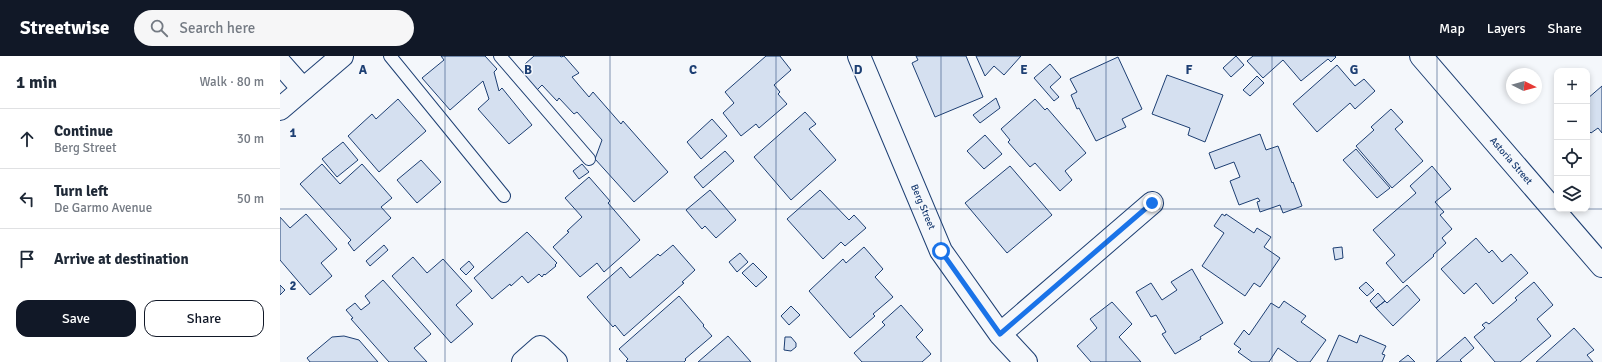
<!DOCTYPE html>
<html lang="en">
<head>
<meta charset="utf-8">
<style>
	:root { --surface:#fff; --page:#f6f6f7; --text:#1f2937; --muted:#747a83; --line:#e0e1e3; --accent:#111827 }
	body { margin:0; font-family:Signika,sans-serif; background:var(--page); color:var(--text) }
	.controls { position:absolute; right:12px; top:12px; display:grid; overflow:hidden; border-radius:8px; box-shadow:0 2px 6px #0003 }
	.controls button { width:36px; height:36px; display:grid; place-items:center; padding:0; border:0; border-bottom:1px solid var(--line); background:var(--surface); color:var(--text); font:20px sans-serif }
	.compass { position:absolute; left:1226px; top:12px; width:36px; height:36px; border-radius:50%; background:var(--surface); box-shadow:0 2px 6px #0003; rotate:96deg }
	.stop { position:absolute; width:12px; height:12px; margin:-9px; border:3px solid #1a73e8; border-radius:50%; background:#fff }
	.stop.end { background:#1a73e8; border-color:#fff; box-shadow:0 1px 4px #0008 }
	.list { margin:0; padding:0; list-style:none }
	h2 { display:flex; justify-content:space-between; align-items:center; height:52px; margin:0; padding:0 16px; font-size:17px }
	h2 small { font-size:13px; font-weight:400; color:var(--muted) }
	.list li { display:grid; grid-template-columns:26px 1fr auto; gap:12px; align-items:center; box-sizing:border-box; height:60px; padding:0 16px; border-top:1px solid var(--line) }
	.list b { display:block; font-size:15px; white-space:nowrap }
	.list p { margin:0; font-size:13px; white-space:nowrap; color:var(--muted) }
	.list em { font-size:13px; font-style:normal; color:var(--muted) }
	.actions { display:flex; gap:8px; padding:12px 16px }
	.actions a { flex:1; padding:9px 0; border:1px solid var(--accent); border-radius:12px; text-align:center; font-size:14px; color:var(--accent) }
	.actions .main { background:var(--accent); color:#fff }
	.icon { flex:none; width:22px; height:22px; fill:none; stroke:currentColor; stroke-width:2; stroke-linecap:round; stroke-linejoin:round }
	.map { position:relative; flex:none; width:1322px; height:306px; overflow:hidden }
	header { display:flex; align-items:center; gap:24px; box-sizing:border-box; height:56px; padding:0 20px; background:var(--accent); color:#fff }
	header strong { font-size:19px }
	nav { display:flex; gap:22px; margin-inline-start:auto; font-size:14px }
	.search { width:280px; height:36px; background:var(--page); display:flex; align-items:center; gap:10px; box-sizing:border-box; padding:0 14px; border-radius:22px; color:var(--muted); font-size:15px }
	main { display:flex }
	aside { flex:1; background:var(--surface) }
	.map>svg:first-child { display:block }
	.building { fill:#d5e0f0; stroke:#1d3f73 }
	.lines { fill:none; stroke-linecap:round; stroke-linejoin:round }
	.lane-casing { stroke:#1d3f73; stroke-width:14 }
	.street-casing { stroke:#1d3f73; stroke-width:24 }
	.secondary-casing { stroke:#1d3f73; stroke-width:24 }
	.lane { stroke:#f4f7fb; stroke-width:12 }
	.street { stroke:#f4f7fb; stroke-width:22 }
	.secondary { stroke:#f4f7fb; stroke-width:22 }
	.route { stroke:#1a73e8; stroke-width:5 }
	.grid { fill:none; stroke:#1d3f73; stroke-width:1; stroke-opacity:0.55 }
	.labels { text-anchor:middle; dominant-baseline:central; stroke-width:3; stroke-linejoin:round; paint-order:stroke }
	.street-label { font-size:10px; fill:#1d3f73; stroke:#f4f7fb }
	.grid-label { font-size:13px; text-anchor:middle; font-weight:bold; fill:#1d3f73; stroke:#f4f7fb; stroke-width:3; stroke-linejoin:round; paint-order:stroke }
</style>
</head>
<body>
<header>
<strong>Streetwise</strong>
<div class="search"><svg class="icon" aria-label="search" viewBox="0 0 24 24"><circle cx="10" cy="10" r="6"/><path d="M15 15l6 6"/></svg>Search here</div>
<nav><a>Map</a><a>Layers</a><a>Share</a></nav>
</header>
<main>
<aside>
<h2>1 min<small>Walk · 80 m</small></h2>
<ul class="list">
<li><svg class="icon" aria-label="ahead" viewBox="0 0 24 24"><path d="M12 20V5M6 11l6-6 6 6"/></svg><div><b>Continue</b><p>Berg Street</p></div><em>30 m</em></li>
<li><svg class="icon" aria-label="left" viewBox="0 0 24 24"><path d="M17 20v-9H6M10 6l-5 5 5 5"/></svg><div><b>Turn left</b><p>De Garmo Avenue</p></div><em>50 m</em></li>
<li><svg class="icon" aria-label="arrive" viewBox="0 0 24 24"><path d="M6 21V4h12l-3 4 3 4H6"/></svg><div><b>Arrive at destination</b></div></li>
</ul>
<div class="actions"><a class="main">Save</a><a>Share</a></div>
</aside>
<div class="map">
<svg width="1322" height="306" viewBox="0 0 1322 306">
	<rect width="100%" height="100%" fill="#f4f7fb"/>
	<!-- building -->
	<path class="building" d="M 161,0 L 205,0 L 217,13 L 214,16 L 219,35 L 222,32 L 252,69 L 229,88 L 198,53 L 209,43 L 203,25 L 170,54 L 142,22 L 164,4 Z
		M 254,0 L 280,0 L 281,1 L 284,0 L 299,17 L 292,21 L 309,41 L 313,36 L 341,68 L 343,65 L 388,116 L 354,146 L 315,103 L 322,84 L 297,56 L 294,58 L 279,42 L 277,45 L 262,29 L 255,36 L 240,19 L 248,12 L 245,8 Z
		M 486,0 L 500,0 L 511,14 L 494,29 L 500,36 L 498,38 L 507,48 L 479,72 L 476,68 L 461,80 L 443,57 L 454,47 L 445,36 Z
		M 636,0 L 686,0 L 703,41 L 655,61 L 632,7 L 638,4 Z
		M 696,0 L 741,0 L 724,19 L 714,10 L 705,20 Z
		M 956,0 L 964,9 L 951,21 L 943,12 Z
		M 973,0 L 1055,0 L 1056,1 L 1051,6 L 1048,3 L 1021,25 L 1003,4 L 983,22 L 967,5 Z
		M 838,1 L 862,53 L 842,63 L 846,71 L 816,85 L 799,52 L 797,53 L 791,39 L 797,36 L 790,23 Z
		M 770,8 L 781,21 L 770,31 L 779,41 L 774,45 L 754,22 Z
		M 1057,9 L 1075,30 L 1084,23 L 1095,35 L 1075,53 L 1070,47 L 1037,76 L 1013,48 Z
		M 887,19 L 943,39 L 925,86 L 908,79 L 910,72 L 872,58 Z
		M 977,20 L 984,27 L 970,40 L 963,34 Z
		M 1322,30 L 1322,77 L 1318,72 L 1311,77 L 1307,73 L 1307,43 Z
		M 716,42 L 720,52 L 700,67 L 693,59 Z
		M 118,43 L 146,75 L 99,116 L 68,80 L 92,58 L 96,63 Z
		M 755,43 L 765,54 L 767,52 L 806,97 L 785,115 L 792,124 L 780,135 L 755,107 L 750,111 L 728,86 L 730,84 L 721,73 Z
		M 1111,53 L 1123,66 L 1115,73 L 1143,105 L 1112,132 L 1076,90 L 1094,74 L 1091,71 Z
		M 525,56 L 536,68 L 529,73 L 556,104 L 511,144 L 474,101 Z
		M 432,63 L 447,80 L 421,103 L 407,86 Z
		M 980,78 L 986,94 L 998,90 L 1012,127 L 1013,126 L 1022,150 L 1003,157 L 1000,149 L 980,156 L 977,146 L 980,145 L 978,142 L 959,149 L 950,125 L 960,121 L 954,106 L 935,113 L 929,97 Z
		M 705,79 L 722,98 L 704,113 L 687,95 Z
		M 63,86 L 78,104 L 57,121 L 42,103 Z
		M 1076,93 L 1110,132 L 1097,142 L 1063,104 Z
		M 445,95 L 454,105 L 423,132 L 414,121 Z
		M 141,104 L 161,126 L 137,147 L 117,124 Z
		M 42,108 L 60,128 L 82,108 L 112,142 L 101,151 L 111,162 L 74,195 L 68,187 L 71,184 L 20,128 Z
		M 302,108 L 309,116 L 299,123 L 293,115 Z
		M 730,110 L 772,159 L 727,197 L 685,147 Z
		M 1152,110 L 1171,133 L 1155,146 L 1164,156 L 1160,159 L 1172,173 L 1162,182 L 1166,187 L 1153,199 L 1154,200 L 1123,227 L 1106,207 L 1115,199 L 1093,174 L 1136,137 L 1130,130 Z
		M 309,121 L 330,145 L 328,147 L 360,184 L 324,216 L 317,207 L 300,221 L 273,191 L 289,176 L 287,175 L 302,161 L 285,142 Z
		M 430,134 L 456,164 L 436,182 L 425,170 L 422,173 L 406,154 Z
		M 540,134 L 569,164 L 574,159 L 586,172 L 565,190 L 561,186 L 543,203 L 507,163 Z
		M 26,158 L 57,193 L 41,207 L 52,220 L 30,239 L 0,204 L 0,161 L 10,172 Z
		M 942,158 L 945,160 L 946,158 L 974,177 L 977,172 L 991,181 L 984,191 L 1000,202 L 980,231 L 974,227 L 965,240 L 922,210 L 944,177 L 934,170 Z
		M 247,176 L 277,207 L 275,209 L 276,210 L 265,219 L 264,218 L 262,221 L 259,218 L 248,227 L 242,220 L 231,230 L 230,228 L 212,243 L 194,222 Z
		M 1196,182 L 1209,197 L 1212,194 L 1222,206 L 1231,198 L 1248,217 L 1213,248 L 1196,227 L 1184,238 L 1161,213 Z
		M 104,189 L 108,194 L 90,210 L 86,205 Z
		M 393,189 L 415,214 L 402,226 L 404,227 L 344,280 L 335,269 L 333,271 L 307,241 L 341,211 L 350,222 L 378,198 L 380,200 Z
		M 584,191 L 603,213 L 595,221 L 613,241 L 593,258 L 595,260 L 570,282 L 529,235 L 563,203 L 566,207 Z
		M 1062,191 L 1063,202 L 1055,204 L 1053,192 Z
		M 460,197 L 468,206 L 457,216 L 449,206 Z
		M 133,201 L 147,217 L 163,203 L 192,235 L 176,249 L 193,268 L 171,287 L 112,220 Z
		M 189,205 L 194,211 L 186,219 L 180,213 Z
		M 473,207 L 487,221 L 476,231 L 462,217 Z
		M 912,213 L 943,267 L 920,281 L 921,283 L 895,298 L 882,278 L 886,276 L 876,259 L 871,261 L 856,236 L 871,227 L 882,244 L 897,234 L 891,226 Z
		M 103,224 L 151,278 L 134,292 L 147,306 L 109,306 L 71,263 L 73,262 L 66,254 L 75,247 L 81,254 L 90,247 L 85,240 Z
		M 1086,226 L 1094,234 L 1087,240 L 1079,232 Z
		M 1254,226 L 1273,249 L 1257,263 L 1271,280 L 1240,306 L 1215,306 L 1194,281 L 1205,272 L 1202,269 L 1206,266 L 1209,268 L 1237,244 L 1235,242 Z
		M 0,229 L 5,234 L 0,239 Z
		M 1127,229 L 1140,244 L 1113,270 L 1096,252 L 1105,245 L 1107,247 Z
		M 1098,237 L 1105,245 L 1096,252 L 1090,245 Z
		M 399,240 L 424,269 L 423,270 L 432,280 L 405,303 L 406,304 L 404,306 L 348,306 L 346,305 L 348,303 L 339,293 Z
		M 1004,245 L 1026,260 L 1021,266 L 1046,284 L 1030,306 L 1018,306 L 998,292 L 989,306 L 972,306 L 958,296 L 961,293 L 954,288 L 964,274 L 969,279 L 991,247 L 999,252 Z
		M 832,246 L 852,268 L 839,281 L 861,306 L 811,306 L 797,290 L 817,272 L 810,263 Z
		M 621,249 L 643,274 L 636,281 L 651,298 L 642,306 L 582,306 L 574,297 L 605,269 L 602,266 Z
		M 511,250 L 520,259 L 509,269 L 501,260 Z
		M 1294,272 L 1314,294 L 1307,299 L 1313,306 L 1256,306 Z
		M 1059,279 L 1077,287 L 1080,279 L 1106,290 L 1102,298 L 1105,299 L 1102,306 L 1047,306 Z
		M 64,280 L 79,284 L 98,306 L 30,306 L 27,302 L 52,281 Z
		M 448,280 L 471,306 L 418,306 Z
		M 505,281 L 511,281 L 516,287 L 516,291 L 511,295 L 504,294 Z
		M 1185,281 L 1194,292 L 1180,304 L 1182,306 L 1156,306 Z
		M 1128,299 L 1135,306 L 1119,306 Z"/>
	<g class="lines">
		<!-- lane casing -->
		<g class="lane-casing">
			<path id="lane" d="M 110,0 L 224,140
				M 220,0 L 309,103"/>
		</g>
		<!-- street casing -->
		<g class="street-casing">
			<path id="street" d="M 579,0 L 661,195 L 720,278 L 746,306
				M 1141,0 L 1322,210
				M 0,7 L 23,33
				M 720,278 L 872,147
				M 243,306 L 260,291 L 276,306"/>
		</g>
		<!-- secondary casing -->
		<g class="secondary-casing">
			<path id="secondary" d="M 0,53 L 62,0"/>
		</g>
		<!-- lane -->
		<use href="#lane" class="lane"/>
		<!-- street -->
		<use href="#street" class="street"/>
		<!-- secondary -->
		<use href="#secondary" class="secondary"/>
	</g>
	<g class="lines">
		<!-- route -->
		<path class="route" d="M 661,195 L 720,278 L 872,147"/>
	</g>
	<!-- grid -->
	<path class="grid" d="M 165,0 L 165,306M 330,0 L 330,306M 496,0 L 496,306M 661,0 L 661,306M 826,0 L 826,306M 992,0 L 992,306M 1157,0 L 1157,306M 0,153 L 1277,153M 1277,153 L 1307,153M 1307,153 L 1322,153"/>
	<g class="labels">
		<!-- street labels -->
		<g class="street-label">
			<text transform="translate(1231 105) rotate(49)">Astoria Street</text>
			<text transform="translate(643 151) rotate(67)">Berg Street</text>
		</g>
	</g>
	<g class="grid-label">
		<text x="83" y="18">A</text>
		<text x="248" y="18">B</text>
		<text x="413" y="18">C</text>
		<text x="578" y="18">D</text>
		<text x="744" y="18">E</text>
		<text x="909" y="18">F</text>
		<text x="1074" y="18">G</text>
		<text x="13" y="81">1</text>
		<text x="13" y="234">2</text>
	</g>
</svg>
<div class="controls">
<button>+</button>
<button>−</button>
<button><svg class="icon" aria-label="locate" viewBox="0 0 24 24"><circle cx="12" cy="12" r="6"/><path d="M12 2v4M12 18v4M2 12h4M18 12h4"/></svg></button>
<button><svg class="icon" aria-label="layers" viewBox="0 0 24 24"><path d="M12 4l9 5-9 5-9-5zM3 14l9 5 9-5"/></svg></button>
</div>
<svg class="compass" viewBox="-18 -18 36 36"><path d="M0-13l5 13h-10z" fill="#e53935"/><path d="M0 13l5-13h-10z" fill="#747a83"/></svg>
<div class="stop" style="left:661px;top:195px"></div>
<div class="stop end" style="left:872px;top:147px"></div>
</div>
</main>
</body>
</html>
